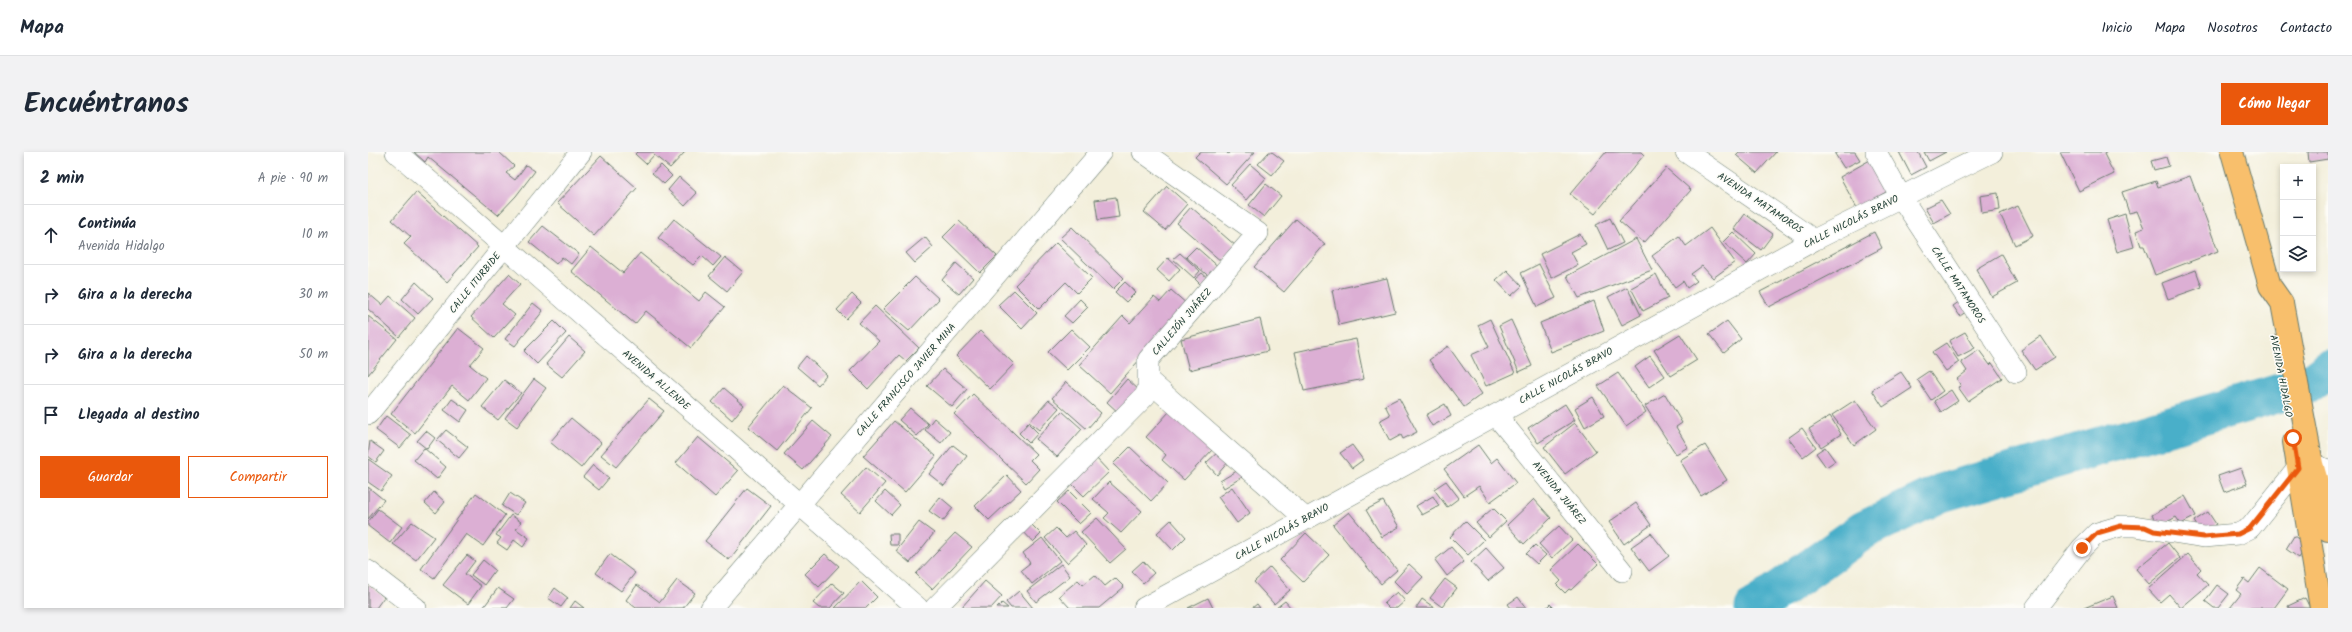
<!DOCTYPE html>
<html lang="es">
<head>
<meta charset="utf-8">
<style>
	:root { --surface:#fff; --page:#f2f2f3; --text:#1f2937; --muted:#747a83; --line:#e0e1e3; --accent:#ea580c }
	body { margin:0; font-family:Kalam,sans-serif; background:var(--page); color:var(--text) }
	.controls { position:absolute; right:12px; top:12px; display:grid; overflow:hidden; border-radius:0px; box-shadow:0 2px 6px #0003 }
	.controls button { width:36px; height:36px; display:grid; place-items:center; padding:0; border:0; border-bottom:1px solid var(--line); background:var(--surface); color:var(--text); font:20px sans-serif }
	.stop { position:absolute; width:12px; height:12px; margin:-9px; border:3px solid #ea580c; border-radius:50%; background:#fff }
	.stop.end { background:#ea580c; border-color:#fff; box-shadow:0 1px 4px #0008 }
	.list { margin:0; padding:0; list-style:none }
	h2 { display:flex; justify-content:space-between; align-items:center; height:52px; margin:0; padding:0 16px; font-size:17px }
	h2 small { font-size:13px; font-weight:400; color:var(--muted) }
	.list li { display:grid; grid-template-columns:26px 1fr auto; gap:12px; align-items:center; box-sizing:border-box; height:60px; padding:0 16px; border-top:1px solid var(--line) }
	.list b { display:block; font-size:15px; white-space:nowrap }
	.list p { margin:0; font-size:13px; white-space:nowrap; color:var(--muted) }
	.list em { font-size:13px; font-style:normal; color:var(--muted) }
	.actions { display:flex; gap:8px; padding:12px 16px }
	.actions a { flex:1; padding:9px 0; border:1px solid var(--accent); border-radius:0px; text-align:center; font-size:14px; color:var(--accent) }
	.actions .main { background:var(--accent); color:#fff }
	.icon { flex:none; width:22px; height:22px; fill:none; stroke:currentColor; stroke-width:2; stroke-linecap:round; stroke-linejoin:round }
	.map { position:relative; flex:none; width:1960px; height:456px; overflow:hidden; border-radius:0px }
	header { display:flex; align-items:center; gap:24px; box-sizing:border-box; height:56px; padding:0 20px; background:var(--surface); border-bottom:1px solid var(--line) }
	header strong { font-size:19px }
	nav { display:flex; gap:22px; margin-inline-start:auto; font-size:14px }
	.intro { display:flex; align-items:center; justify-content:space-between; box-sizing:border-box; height:96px; padding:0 24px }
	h1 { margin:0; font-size:28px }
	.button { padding:10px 18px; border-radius:0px; background:var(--accent); color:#fff; font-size:14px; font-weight:700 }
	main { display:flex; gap:24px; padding:0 24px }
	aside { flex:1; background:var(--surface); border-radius:0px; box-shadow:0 2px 6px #0003 }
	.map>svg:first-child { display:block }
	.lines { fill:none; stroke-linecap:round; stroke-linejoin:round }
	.river { stroke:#4aafc9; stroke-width:39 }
	.building { fill:#dcafd4 }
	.minor-casing { stroke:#697b6e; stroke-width:22 }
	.major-casing { stroke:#697b6e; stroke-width:24 }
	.minor { stroke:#fff; stroke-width:21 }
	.major { stroke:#f8bf6c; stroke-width:22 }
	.route { stroke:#ea580c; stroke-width:5 }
	.labels { text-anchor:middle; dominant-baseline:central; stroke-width:3; stroke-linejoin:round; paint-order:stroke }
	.street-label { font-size:10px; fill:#1f3d34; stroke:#fdfcf7 }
</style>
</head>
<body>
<header>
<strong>Mapa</strong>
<nav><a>Inicio</a><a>Mapa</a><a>Nosotros</a><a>Contacto</a></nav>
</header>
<div class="intro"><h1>Encuéntranos</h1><a class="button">Cómo llegar</a></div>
<main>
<aside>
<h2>2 min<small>A pie · 90 m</small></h2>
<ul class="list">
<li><svg class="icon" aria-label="ahead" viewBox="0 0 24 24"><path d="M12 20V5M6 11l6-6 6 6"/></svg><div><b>Continúa</b><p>Avenida Hidalgo</p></div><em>10 m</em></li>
<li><svg class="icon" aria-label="right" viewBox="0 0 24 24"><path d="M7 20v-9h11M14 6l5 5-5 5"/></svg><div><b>Gira a la derecha</b></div><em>30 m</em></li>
<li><svg class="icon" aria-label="right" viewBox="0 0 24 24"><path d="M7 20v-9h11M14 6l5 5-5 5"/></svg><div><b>Gira a la derecha</b></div><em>50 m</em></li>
<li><svg class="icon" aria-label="arrive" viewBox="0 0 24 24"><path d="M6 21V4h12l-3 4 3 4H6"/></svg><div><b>Llegada al destino</b></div></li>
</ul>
<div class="actions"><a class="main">Guardar</a><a>Compartir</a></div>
</aside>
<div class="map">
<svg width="1960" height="456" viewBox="0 0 1960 456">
	<rect width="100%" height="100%" fill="#fdfcf7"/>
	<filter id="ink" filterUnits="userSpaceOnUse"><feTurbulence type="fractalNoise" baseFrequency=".025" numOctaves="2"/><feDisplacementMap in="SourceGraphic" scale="8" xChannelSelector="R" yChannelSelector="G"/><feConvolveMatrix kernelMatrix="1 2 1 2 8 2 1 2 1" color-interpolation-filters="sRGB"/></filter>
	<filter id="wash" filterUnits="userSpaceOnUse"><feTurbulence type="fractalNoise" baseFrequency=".012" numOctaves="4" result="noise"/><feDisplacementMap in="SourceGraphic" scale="16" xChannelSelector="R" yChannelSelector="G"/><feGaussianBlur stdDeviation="0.9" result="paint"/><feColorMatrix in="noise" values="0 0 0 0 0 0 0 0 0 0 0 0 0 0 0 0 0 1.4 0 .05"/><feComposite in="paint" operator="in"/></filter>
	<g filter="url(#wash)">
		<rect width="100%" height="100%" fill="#f3efdb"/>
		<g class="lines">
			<!-- river -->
			<path class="river" d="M 1386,456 L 1496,378 L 1573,341 L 1939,233 L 1960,217"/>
		</g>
		<g id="blocks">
			<!-- building -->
			<path class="building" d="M 46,0 L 131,0 L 146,14 L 138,21 L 147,28 L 158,13 L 167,19 L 148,44 L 130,63 L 60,5 L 57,10 Z
				M 269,0 L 317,0 L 302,16 L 286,3 L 278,12 L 267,2 Z
				M 832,0 L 858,0 L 860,2 L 861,0 L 887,0 L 858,32 L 827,5 Z
				M 901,0 L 904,0 L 916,9 L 904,23 L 890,12 Z
				M 1238,0 L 1273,0 L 1276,3 L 1227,62 L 1202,42 Z
				M 1371,0 L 1408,0 L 1389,21 L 1368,3 Z
				M 1471,0 L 1487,0 L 1492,8 L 1476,16 L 1467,2 Z
				M 1531,0 L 1550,0 L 1558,15 L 1543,23 Z
				M 1556,0 L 1578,0 L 1561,9 Z
				M 1692,0 L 1739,0 L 1736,2 L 1746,22 L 1711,39 Z
				M 1940,0 L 1960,0 L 1960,7 L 1941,10 Z
				M 233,4 L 269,36 L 226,84 L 189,51 Z
				M 1798,5 L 1801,14 L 1786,18 L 1783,9 Z
				M 1502,8 L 1520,39 L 1489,56 L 1472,25 Z
				M 882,12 L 898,26 L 879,48 L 863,33 Z
				M 293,13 L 304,24 L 296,32 L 284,21 Z
				M 1298,16 L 1323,38 L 1276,91 L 1251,69 Z
				M 1822,24 L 1850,99 L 1787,123 L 1776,94 L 1773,94 L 1768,79 L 1776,76 L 1769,59 L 1761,61 L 1754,40 L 1788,29 L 1790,35 Z
				M 311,25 L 329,41 L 317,54 L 300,38 Z
				M 898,32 L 913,44 L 896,65 L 881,53 Z
				M 799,34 L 819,52 L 797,78 L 776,60 Z
				M 48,40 L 110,95 L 79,130 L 36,92 L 43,85 L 24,68 Z
				M 1630,41 L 1632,58 L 1614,61 L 1612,44 Z
				M 748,45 L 751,65 L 730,68 L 727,48 Z
				M 1573,48 L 1582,62 L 1566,71 L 1557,56 Z
				M 1650,54 L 1665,84 L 1647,93 L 1632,62 Z
				M 823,55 L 868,94 L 854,110 L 809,71 Z
				M 1377,62 L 1405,82 L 1393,98 L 1366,77 Z
				M 1757,62 L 1766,95 L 1749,100 L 1739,68 Z
				M 1242,66 L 1255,91 L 1240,98 L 1228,73 Z
				M 306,67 L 353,105 L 345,114 L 334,104 L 325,113 L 290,86 Z
				M 928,67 L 957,92 L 916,140 L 886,115 Z
				M 591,69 L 629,104 L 612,121 L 575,85 Z
				M 175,74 L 211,102 L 203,112 L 194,105 L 188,112 L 161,90 Z
				M 704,75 L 756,126 L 745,137 L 692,86 Z
				M 1342,76 L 1367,110 L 1345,126 L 1334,114 L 1323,122 L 1329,129 L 1319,136 L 1315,129 L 1307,135 L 1284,104 L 1311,84 L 1318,94 Z
				M 1365,80 L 1388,102 L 1379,112 L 1355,90 Z
				M 1506,80 L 1514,96 L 1401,155 L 1392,140 Z
				M 1212,82 L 1218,92 L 1203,100 L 1210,113 L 1184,126 L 1172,102 Z
				M 557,85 L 565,95 L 547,111 L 538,101 Z
				M 1268,87 L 1284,118 L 1211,146 L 1199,124 Z
				M 688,91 L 724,126 L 709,141 L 698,130 L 671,157 L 647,133 Z
				M 223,95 L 255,121 L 272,101 L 331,149 L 338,140 L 357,155 L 323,196 L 278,159 L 267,172 L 203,119 Z
				M 828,95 L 853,117 L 844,127 L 818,105 Z
				M 812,101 L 832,119 L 826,126 L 805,107 Z
				M 1633,102 L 1649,131 L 1624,145 L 1608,117 Z
				M 357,105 L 375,120 L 359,139 L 341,124 Z
				M 800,106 L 812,117 L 801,129 L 789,118 Z
				M 588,111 L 605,126 L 591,142 L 574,128 Z
				M 1171,112 L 1188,146 L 1169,155 L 1153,121 Z
				M 1139,118 L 1154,134 L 1143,144 L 1128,128 Z
				M 1828,118 L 1834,135 L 1800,147 L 1794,131 Z
				M 834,121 L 842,128 L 835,135 L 827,127 Z
				M 141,122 L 152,132 L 134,152 L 147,163 L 126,186 L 103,165 Z
				M 1288,122 L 1300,146 L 1275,159 L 1263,136 Z
				M 547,125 L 571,147 L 541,179 L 515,157 Z
				M 1019,126 L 1027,160 L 971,173 L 964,138 Z
				M 48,130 L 65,146 L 50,162 L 34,147 Z
				M 757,130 L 768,140 L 758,150 L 747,140 Z
				M 1259,135 L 1273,163 L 1254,173 L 1240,145 Z
				M 646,138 L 669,161 L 654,177 L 630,153 Z
				M 803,138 L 820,153 L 742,241 L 711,213 L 755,164 L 762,171 L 786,145 L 792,150 Z
				M 0,141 L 14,153 L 22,144 L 47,166 L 31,185 L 0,157 Z
				M 484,142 L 493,151 L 478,167 L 469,158 Z
				M 712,147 L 720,155 L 704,171 L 696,164 Z
				M 1595,147 L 1602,157 L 1592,164 L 1585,154 Z
				M 1226,149 L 1236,179 L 1183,200 L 1172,171 Z
				M 165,151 L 175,159 L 147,194 L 137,187 Z
				M 507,154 L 551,196 L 538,209 L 531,203 L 500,237 L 482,219 L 511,189 L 491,171 Z
				M 0,164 L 29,187 L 0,223 Z
				M 892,167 L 900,199 L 821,218 L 813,187 Z
				M 1122,167 L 1147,221 L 1118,234 L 1103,203 L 1121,195 L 1110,173 Z
				M 1143,168 L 1164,214 L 1151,220 L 1131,174 Z
				M 186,169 L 198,181 L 169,212 L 156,199 Z
				M 1359,169 L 1373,187 L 1356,201 L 1341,182 Z
				M 90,176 L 116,196 L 102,213 L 118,226 L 101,248 L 84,234 L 47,281 L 23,262 Z
				M 703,177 L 722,195 L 699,218 L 680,200 Z
				M 612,179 L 646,212 L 622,237 L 588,204 Z
				M 1597,180 L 1607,196 L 1590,205 L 1581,189 Z
				M 1312,182 L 1329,208 L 1303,224 L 1286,198 Z
				M 1673,184 L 1687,205 L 1667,218 L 1653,198 Z
				M 201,185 L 217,199 L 194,225 L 178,212 Z
				M 988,187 L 996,227 L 936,239 L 927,200 Z
				M 1578,191 L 1591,210 L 1578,219 L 1564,200 Z
				M 1080,194 L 1114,242 L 1096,255 L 1061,208 Z
				M 1611,198 L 1622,213 L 1624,211 L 1634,226 L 1600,249 L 1590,235 L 1593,234 L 1589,227 L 1599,219 L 1593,210 Z
				M 438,204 L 459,223 L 450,233 L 429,215 Z
				M 1282,204 L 1297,224 L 1281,235 L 1267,215 Z
				M 575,217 L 599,237 L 584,255 L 559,234 Z
				M 1561,219 L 1575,239 L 1563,248 L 1549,227 Z
				M 1533,220 L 1544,236 L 1515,255 L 1504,238 Z
				M 1250,221 L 1278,260 L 1258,274 L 1230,234 Z
				M 166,227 L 178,236 L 149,275 L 137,266 Z
				M 759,227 L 772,239 L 752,262 L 739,250 Z
				M 136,228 L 153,241 L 130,268 L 114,255 Z
				M 698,230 L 733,261 L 719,277 L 684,246 Z
				M 415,233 L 444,256 L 409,299 L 380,275 Z
				M 356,236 L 376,253 L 364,268 L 344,250 Z
				M 1583,238 L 1590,249 L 1573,260 L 1566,249 Z
				M 605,242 L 668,302 L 662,308 L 671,317 L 658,331 L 586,262 Z
				M 1297,242 L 1314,271 L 1308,275 L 1320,295 L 1308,302 L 1277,254 Z
				M 1225,245 L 1236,264 L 1217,275 L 1207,256 Z
				M 1031,246 L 1049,280 L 1035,287 L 1033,283 L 1022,289 L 1011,269 L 1022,263 L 1017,253 Z
				M 84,247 L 100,258 L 92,270 L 76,258 Z
				M 281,247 L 296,259 L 248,315 L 233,303 Z
				M 681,248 L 691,256 L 671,278 L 661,270 Z
				M 1487,248 L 1508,277 L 1486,293 L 1464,263 Z
				M 1077,252 L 1083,264 L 1064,274 L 1058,263 Z
				M 1197,252 L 1207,268 L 1170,291 L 1160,276 Z
				M 542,256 L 560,272 L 549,284 L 531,268 Z
				M 694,259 L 714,277 L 689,305 L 668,287 Z
				M 802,259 L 845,297 L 816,328 L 794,308 L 798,303 L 778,285 Z
				M 18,264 L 43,283 L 32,296 L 8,278 Z
				M 1462,264 L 1473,282 L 1453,295 L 1441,277 Z
				M 203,266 L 233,291 L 213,316 L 182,290 Z
				M 566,266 L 582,280 L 573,291 L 557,278 Z
				M 445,269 L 464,285 L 435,318 L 416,302 Z
				M 526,269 L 568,304 L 537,340 L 495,304 Z
				M 660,271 L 670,281 L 661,291 L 651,281 Z
				M 1207,271 L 1228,299 L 1197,322 L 1176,295 Z
				M 1434,276 L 1448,295 L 1435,305 L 1420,286 Z
				M 78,278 L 100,295 L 91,306 L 69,288 Z
				M 58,279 L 67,286 L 59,297 L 49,289 Z
				M 330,285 L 370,319 L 347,345 L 308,311 Z
				M 2,289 L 16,299 L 8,310 L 0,304 Z
				M 585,293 L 599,304 L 576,334 L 561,322 Z
				M 984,293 L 995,308 L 984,316 L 972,301 Z
				M 1110,293 L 1123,311 L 1129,306 L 1148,331 L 1122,350 L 1111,334 L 1096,344 L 1076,317 Z
				M 1337,293 L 1359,328 L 1333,344 L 1312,308 Z
				M 762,295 L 800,331 L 783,349 L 745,312 Z
				M 1457,295 L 1467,309 L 1458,315 L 1448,301 Z
				M 56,296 L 78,315 L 69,327 L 46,308 Z
				M 850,300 L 861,309 L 849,323 L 838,311 Z
				M 727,305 L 741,320 L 716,344 L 702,330 Z
				M 0,307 L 24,324 L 13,339 L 0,330 Z
				M 225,313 L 241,326 L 231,338 L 215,325 Z
				M 498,315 L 517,331 L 492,360 L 473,343 Z
				M 1873,316 L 1879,332 L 1856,340 L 1850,324 Z
				M 872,317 L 876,324 L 856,336 L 852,329 Z
				M 639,323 L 653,338 L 621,368 L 607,354 Z
				M 1078,329 L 1091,346 L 1079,355 L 1066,337 Z
				M 741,330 L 774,359 L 753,381 L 736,366 L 741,361 L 725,347 Z
				M 0,335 L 16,348 L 0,367 Z
				M 864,335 L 882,361 L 869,371 L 850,345 Z
				M 379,336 L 403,354 L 361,408 L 337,389 Z
				M 517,339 L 532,353 L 523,363 L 508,349 Z
				M 701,339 L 723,361 L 711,372 L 689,350 Z
				M 66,340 L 77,350 L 68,361 L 57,351 Z
				M 108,341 L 137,363 L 115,394 L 98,382 L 66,426 L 53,417 Z
				M 142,341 L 157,351 L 148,363 L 134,354 Z
				M 1065,344 L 1071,354 L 1054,363 L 1048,354 Z
				M 1817,344 L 1828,364 L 1813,372 L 1808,365 L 1790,375 L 1784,363 Z
				M 572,345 L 585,356 L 575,369 L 561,359 Z
				M 1166,347 L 1183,366 L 1156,392 L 1139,373 Z
				M 1015,349 L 1031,375 L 1014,385 L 998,358 Z
				M 1268,351 L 1283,373 L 1256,392 L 1241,370 Z
				M 1125,356 L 1138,369 L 1121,385 L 1108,371 Z
				M 10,357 L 34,375 L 22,391 L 0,374 L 0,370 Z
				M 981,360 L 1029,418 L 1013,432 L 965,373 Z
				M 1840,360 L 1848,372 L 1833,381 L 1826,369 Z
				M 143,363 L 153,370 L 148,377 L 161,386 L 155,395 L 146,388 L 139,398 L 129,391 L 133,386 L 128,383 Z
				M 729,366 L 758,397 L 742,411 L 713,380 Z
				M 803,368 L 818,385 L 805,398 L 789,381 Z
				M 1097,369 L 1116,388 L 1100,403 L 1082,385 Z
				M 44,370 L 66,385 L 48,408 L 25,392 Z
				M 551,370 L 566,381 L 542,411 L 528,399 Z
				M 663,372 L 673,382 L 665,390 L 655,379 Z
				M 1191,374 L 1204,388 L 1184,406 L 1171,392 Z
				M 688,376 L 698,386 L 706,379 L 718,393 L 699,411 L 677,386 Z
				M 587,381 L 604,395 L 564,437 L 548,422 Z
				M 938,381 L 961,403 L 935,430 L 912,408 Z
				M 1283,381 L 1301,404 L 1281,419 L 1263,395 Z
				M 521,382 L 530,382 L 530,393 L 522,393 Z
				M 1926,384 L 1939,393 L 1931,406 L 1918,397 Z
				M 674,386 L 692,409 L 664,432 L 653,418 L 662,411 L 655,401 Z
				M 1800,391 L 1812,406 L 1781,432 L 1768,417 Z
				M 1210,392 L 1230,412 L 1203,438 L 1201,437 L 1197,441 L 1189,433 L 1193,429 L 1183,418 Z
				M 1167,393 L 1178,403 L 1169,412 L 1158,402 Z
				M 1083,395 L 1096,410 L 1079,424 L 1067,408 Z
				M 1118,396 L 1136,416 L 1120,429 L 1103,410 Z
				M 242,402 L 267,421 L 253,439 L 228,421 Z
				M 457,402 L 471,414 L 451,435 L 437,422 Z
				M 1820,402 L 1833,417 L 1829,421 L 1840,433 L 1813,456 L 1801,442 L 1792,450 L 1780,437 Z
				M 99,403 L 107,409 L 97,422 L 113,434 L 100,452 L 75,433 Z
				M 115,408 L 127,418 L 116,433 L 103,423 Z
				M 775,409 L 786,421 L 775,431 L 764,419 Z
				M 693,412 L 702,424 L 668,450 L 659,439 Z
				M 1041,412 L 1055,425 L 1039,442 L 1026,429 Z
				M 902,415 L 922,438 L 906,452 L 886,430 Z
				M 1892,416 L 1920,437 L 1909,452 L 1906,456 L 1862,456 L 1873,442 L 1868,438 L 1876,427 L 1881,431 Z
				M 727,423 L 737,434 L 747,426 L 756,435 L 731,456 L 702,456 L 691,444 L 710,428 L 715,433 Z
				M 1077,427 L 1089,436 L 1074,455 L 1062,446 Z
				M 309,428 L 327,441 L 315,456 L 268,456 L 258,448 L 269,433 L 292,450 Z
				M 493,429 L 509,445 L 498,456 L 467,456 Z
				M 617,429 L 634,444 L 623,456 L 593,456 Z
				M 464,431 L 476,441 L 462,456 L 451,456 L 445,451 Z
				M 0,432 L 16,445 L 8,456 L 0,456 Z
				M 1849,433 L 1861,442 L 1850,456 L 1846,456 L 1837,449 Z
				M 130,436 L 146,447 L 139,456 L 115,456 Z
				M 187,436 L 200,446 L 193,455 L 180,446 Z
				M 651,439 L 665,456 L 643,456 L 638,450 Z
				M 1029,440 L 1037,449 L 1029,456 L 1021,456 L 1016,451 Z
				M 1745,444 L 1750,456 L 1716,456 Z
				M 1150,445 L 1158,456 L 1143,456 L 1140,452 Z
				M 840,446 L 845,456 L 820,456 Z
				M 1937,446 L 1942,456 L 1921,456 L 1920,454 Z
				M 1054,447 L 1067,456 L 1048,456 Z
				M 207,449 L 216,456 L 202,456 Z
				M 917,449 L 923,456 L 908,456 Z
				M 634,451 L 640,456 L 629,456 Z
				M 889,452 L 892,456 L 884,456 Z
				M 1182,452 L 1186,456 L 1178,456 Z"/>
		</g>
	</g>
	<g filter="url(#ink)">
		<use href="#blocks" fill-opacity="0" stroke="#697b6e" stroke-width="1"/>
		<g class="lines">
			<!-- minor casing -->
			<g class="minor-casing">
				<path id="minor" d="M 28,0 L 550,456
					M 1318,0 L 1446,88
					M 1508,0 L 1533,45 L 1648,220
					M 781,229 L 938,367
					M 0,262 L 213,0
					M 1128,263 L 1254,419
					M 0,419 L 48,456
					M 343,456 L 733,0
					M 567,456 L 777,244 L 780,237 L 780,208 L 890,81 L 775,0
					M 776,456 L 1446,88 L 1624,0
					M 1668,456 L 1714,396 L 1729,381 L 1753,374 L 1766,374 L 1836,385 L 1870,382 L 1882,376 L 1930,316 L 1944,312 L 1960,318"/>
			</g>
			<!-- major casing -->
			<g class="major-casing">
				<path id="major" d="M 1864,0 L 1902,134 L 1914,151 L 1944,312 L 1954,347 L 1960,378
					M 1926,290 L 1953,456"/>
			</g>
			<!-- minor -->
			<use href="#minor" class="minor"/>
			<!-- major -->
			<use href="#major" class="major"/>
		</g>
	</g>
	<g class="lines" filter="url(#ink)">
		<!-- route -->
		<path class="route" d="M 1714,396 L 1729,381 L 1753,374 L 1777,375 L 1786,379 L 1836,385 L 1870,382 L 1882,376 L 1930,316 L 1925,286"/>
	</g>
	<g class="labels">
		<!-- street labels -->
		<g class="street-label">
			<text transform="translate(1392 51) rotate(34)">AVENIDA MATAMOROS</text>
			<text transform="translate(1483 70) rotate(-27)">CALLE NICOLÁS BRAVO</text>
			<text transform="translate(107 131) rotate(-51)">CALLE ITURBIDE</text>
			<text transform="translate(1590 133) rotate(57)">CALLE MATAMOROS</text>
			<text transform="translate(814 170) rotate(-49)">CALLEJÓN JUÁREZ</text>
			<text transform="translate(1198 224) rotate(-29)">CALLE NICOLÁS BRAVO</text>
			<text transform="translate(1913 224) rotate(79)">AVENIDA HIDALGO</text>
			<text transform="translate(288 228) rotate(41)">AVENIDA ALLENDE</text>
			<text transform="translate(538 228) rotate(-49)">CALLE FRANCISCO JAVIER MINA</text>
			<text transform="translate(1191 341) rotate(51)">AVENIDA JUÁREZ</text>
			<text transform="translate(914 380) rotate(-29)">CALLE NICOLÁS BRAVO</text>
		</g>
	</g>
</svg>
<div class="controls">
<button>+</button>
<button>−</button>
<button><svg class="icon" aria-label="layers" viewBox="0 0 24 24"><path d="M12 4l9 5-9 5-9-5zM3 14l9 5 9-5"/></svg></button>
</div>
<div class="stop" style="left:1925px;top:286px"></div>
<div class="stop end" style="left:1714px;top:396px"></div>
</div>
</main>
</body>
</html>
